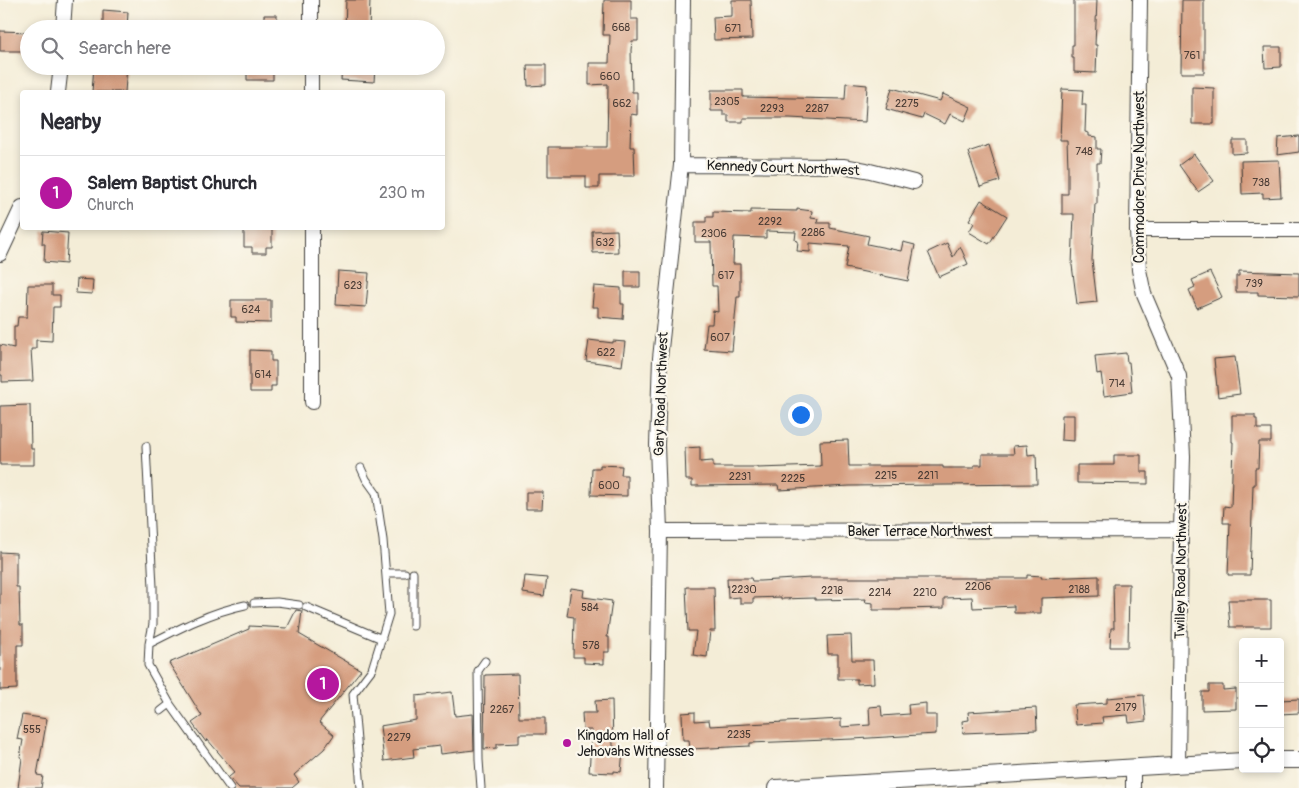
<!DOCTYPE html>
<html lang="en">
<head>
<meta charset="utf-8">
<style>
	:root { --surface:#fff; --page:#f7f7f7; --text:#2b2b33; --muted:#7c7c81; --line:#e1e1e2; --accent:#b5179e }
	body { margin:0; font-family:Pangolin,sans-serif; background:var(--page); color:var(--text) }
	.controls { position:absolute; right:15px; bottom:15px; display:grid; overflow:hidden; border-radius:5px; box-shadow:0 2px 8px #0003 }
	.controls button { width:45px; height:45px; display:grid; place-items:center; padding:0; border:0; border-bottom:1px solid var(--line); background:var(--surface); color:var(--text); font:25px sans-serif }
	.you { position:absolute; left:800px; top:414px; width:18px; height:18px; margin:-12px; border:4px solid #fff; border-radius:50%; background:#1a73e8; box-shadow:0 0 0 8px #1a73e833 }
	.badge { display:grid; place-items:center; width:32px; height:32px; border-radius:50%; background:var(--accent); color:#fff; font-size:16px; font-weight:700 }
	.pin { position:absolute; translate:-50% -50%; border:2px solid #fff; box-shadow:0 1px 5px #0006 }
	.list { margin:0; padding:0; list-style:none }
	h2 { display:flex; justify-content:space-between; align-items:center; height:65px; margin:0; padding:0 20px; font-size:21px }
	h2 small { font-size:16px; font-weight:400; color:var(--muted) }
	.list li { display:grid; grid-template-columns:32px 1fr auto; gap:15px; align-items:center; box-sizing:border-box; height:75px; padding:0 20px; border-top:1px solid var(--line) }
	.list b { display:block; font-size:19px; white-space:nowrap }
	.list p { margin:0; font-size:16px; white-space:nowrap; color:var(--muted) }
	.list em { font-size:16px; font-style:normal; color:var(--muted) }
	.icon { flex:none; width:28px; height:28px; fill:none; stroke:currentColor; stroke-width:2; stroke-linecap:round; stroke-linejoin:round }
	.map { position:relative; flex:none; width:1299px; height:788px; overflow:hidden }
	.search { position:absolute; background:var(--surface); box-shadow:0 2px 8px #0003; left:20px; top:20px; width:425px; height:55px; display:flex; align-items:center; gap:12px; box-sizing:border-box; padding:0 18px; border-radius:28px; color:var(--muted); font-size:19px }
	.panel { position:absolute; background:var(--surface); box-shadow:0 2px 8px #0003; left:20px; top:90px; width:425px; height:140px; border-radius:5px }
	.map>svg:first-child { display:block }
	.building { fill:#d59d7f }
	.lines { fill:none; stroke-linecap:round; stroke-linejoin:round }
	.service-casing { stroke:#3c3b38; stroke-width:9 }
	.minor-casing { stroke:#3c3b38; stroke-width:16 }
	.tertiary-casing { stroke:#3c3b38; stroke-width:18 }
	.service { stroke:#fff; stroke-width:7 }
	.minor { stroke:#fff; stroke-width:14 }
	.tertiary { stroke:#fff; stroke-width:16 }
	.poi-dot { fill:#b5179e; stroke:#fbf7ec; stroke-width:2 }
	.labels { text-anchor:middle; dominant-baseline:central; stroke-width:4.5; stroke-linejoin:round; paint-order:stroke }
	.number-label { font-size:11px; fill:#4a3c35 }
	.street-label { font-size:14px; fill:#1c1c1c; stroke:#fbf7ec }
	.poi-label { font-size:14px; fill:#1c1c1c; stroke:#fbf7ec; text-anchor:start }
</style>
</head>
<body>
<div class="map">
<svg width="1299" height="788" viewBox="0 0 1299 788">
	<rect width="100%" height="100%" fill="#fbf7ec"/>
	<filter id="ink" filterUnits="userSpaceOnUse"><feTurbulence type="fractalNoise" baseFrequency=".02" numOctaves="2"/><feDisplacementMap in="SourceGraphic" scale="10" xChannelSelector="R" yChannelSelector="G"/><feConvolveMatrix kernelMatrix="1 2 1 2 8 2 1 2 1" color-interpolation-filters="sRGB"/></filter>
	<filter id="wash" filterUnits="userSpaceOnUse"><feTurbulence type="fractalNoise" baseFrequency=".0096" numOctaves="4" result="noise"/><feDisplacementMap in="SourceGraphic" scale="20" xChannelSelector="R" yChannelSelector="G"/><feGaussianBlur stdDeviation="1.12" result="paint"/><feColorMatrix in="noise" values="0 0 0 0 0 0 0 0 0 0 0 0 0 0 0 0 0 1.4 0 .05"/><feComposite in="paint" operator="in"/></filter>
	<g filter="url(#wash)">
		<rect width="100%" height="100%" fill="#f4edd7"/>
		<g id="blocks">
			<!-- building -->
			<path class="building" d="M 346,0 L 370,0 L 369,29 L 345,29 Z
				M 604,0 L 631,0 L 631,19 L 638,19 L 638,41 L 632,41 L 631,50 L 632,92 L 637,92 L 637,115 L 631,114 L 630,147 L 634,147 L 635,176 L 599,176 L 599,188 L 586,188 L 586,176 L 548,176 L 548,147 L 607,147 L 608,84 L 589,85 L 589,63 L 609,63 L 610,35 L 603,35 Z
				M 732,0 L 751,0 L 752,39 L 714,40 L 713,17 L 732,16 Z
				M 1074,0 L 1097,0 L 1095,45 L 1097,45 L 1096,73 L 1074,72 L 1074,58 L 1072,58 L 1072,45 L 1074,45 Z
				M 1182,0 L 1204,0 L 1204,73 L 1181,73 Z
				M 103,10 L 128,12 L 127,29 L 103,29 Z
				M 264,15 L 277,15 L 277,29 L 264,29 Z
				M 0,31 L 29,32 L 29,51 L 0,51 Z
				M 1264,47 L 1281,47 L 1281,67 L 1265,68 Z
				M 527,65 L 546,65 L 546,85 L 528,86 Z
				M 94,66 L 127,66 L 125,92 L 92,92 Z
				M 247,66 L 273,66 L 273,80 L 247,80 Z
				M 342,66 L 375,66 L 374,82 L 341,80 Z
				M 846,83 L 867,85 L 865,122 L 790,118 L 743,118 L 743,122 L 728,122 L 728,115 L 723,115 L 723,111 L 711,111 L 711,90 L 743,90 L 743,97 L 845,99 Z
				M 1192,87 L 1214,88 L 1214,124 L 1192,124 Z
				M 892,88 L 940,101 L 943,94 L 971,107 L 965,121 L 950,114 L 945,124 L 924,114 L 922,119 L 886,109 Z
				M 1062,89 L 1083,90 L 1082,105 L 1086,105 L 1085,132 L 1089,133 L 1089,136 L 1097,137 L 1097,149 L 1101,149 L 1100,163 L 1097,163 L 1097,204 L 1095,204 L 1092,260 L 1097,302 L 1077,304 L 1072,265 L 1074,214 L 1062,214 L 1062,194 L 1068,194 L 1068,168 L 1067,140 L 1060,140 Z
				M 1299,136 L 1299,152 L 1277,155 L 1278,138 Z
				M 1232,140 L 1247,140 L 1247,153 L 1232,154 Z
				M 989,145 L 1000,181 L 980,187 L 968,152 Z
				M 1194,154 L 1214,181 L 1198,192 L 1179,165 Z
				M 1279,160 L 1281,197 L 1263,198 L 1263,193 L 1242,194 L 1241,161 Z
				M 981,200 L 1007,216 L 989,244 L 969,232 L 974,223 L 969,220 Z
				M 797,209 L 812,211 L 811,218 L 818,219 L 817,223 L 830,223 L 830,228 L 869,236 L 867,244 L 901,251 L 903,242 L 915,245 L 908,281 L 845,268 L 849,246 L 810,243 L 810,252 L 797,251 L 798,241 L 795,240 L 796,232 L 766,231 L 766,238 L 734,237 L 733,264 L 740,264 L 740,297 L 737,297 L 732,351 L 704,349 L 707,324 L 712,324 L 713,311 L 718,312 L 717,286 L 712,286 L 711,242 L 695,242 L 695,222 L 706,222 L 706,217 L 713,217 L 713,212 L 751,213 L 751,210 L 797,211 Z
				M 244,228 L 272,228 L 272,247 L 266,247 L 266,253 L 252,253 L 252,247 L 244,247 Z
				M 617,230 L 618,252 L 593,253 L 592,231 Z
				M 43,231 L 68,233 L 66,264 L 44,262 L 45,244 L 42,244 Z
				M 947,243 L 953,257 L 960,246 L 968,264 L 939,277 L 928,252 Z
				M 338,271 L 369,273 L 366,307 L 336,305 Z
				M 625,271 L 640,271 L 640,287 L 625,287 Z
				M 1239,271 L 1299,273 L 1299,296 L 1258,295 L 1258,292 L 1236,292 L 1236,276 L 1239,276 Z
				M 1210,272 L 1222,297 L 1197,308 L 1189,290 L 1195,287 L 1192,280 Z
				M 77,279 L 93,280 L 92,294 L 76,293 Z
				M 28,285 L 52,285 L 52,295 L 60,295 L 60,307 L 53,307 L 52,341 L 36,340 L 36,349 L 31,349 L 33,381 L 2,382 L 2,375 L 0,375 L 0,345 L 14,348 L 14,326 L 17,326 L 18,317 L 27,317 Z
				M 594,286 L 621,288 L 621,304 L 624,304 L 623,319 L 598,317 L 598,307 L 592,307 Z
				M 231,300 L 271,300 L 271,323 L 236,322 L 236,317 L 231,317 Z
				M 589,340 L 613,343 L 613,341 L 625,342 L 622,366 L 586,361 Z
				M 250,350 L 271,351 L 271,361 L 276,361 L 276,386 L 271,386 L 271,392 L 250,392 Z
				M 1126,353 L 1127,362 L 1129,362 L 1132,392 L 1104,396 L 1101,373 L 1097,374 L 1095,356 Z
				M 1235,357 L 1240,394 L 1218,397 L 1214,359 Z
				M 30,405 L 31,449 L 34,449 L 34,465 L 0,465 L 0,406 Z
				M 1062,415 L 1074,415 L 1074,441 L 1061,440 Z
				M 1232,415 L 1255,415 L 1255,419 L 1257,419 L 1257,429 L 1271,429 L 1271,442 L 1259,442 L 1258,468 L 1255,468 L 1255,485 L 1253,485 L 1250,575 L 1228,575 L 1230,523 L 1223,523 L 1224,506 L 1231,507 L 1233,442 L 1232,442 Z
				M 848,440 L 849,466 L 943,466 L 943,468 L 974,468 L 974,465 L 982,465 L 982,454 L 1014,454 L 1013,446 L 1027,445 L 1028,455 L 1036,454 L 1037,484 L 849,486 L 779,490 L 778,485 L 692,486 L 692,480 L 686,480 L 685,448 L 700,447 L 700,462 L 713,461 L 713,467 L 757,467 L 757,468 L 821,466 L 820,441 Z
				M 1114,455 L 1141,455 L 1141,472 L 1148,472 L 1148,484 L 1077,483 L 1077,465 L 1114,465 Z
				M 600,465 L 622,466 L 621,475 L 627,475 L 627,496 L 591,495 L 592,468 L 600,468 Z
				M 526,492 L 543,492 L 542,509 L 526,509 Z
				M 0,552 L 16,553 L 16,587 L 19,587 L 20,625 L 23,625 L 23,645 L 17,645 L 17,689 L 0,690 Z
				M 1027,575 L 1042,576 L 1041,578 L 1099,576 L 1099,596 L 1041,598 L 1041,613 L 1014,613 L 1014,606 L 973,608 L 972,597 L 944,598 L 944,608 L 901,609 L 901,610 L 873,610 L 873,603 L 865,602 L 866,599 L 815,600 L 815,598 L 781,599 L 781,597 L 753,598 L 753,603 L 740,603 L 740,597 L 728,598 L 727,578 L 751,578 L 752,581 L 760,581 L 811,578 L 1027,578 Z
				M 525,576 L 547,578 L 544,596 L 523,593 Z
				M 1113,584 L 1129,584 L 1128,647 L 1110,647 L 1111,628 L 1114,628 Z
				M 686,587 L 714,587 L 715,631 L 710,631 L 707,657 L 693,655 L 696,631 L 688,631 Z
				M 571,588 L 584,590 L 583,597 L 612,601 L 607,637 L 609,637 L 609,652 L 604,652 L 604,664 L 584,663 L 584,657 L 573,657 L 574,617 L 567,616 Z
				M 1228,600 L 1271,600 L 1271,627 L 1230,627 Z
				M 296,610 L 302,611 L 299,634 L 361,670 L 319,722 L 334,735 L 324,749 L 294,775 L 299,782 L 292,788 L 239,788 L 229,777 L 235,772 L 207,739 L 206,742 L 192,723 L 202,716 L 169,663 L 249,629 L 249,626 L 287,628 Z
				M 851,635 L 852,660 L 873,660 L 874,683 L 857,684 L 857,679 L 838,679 L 838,654 L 828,654 L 827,636 Z
				M 518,674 L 519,718 L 545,718 L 545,734 L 519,734 L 519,743 L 497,744 L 497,748 L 484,749 L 485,675 Z
				M 1209,685 L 1223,685 L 1223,690 L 1236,689 L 1236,709 L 1202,710 L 1202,692 L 1209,692 Z
				M 452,692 L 455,716 L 473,714 L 474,750 L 441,754 L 440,746 L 413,749 L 414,757 L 384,761 L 380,726 L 416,720 L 416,696 Z
				M 1144,695 L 1146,721 L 1129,723 L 1128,715 L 1102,717 L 1103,723 L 1076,725 L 1074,705 L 1107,703 L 1107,698 Z
				M 1299,699 L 1299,713 L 1280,714 L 1280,700 Z
				M 612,700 L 613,747 L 617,747 L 617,750 L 623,750 L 621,772 L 614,771 L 614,773 L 589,772 L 592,730 L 583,730 L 582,713 L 596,713 L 595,701 Z
				M 926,703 L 926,715 L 936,715 L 936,734 L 853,739 L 750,743 L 750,746 L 690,749 L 689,740 L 683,740 L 682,713 L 695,712 L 695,721 L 709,720 L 710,726 L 841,719 L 841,727 L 870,725 L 869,707 L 881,706 L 882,716 L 909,714 L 908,705 Z
				M 1036,708 L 1037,730 L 963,733 L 962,721 L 969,720 L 968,712 Z
				M 22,715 L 47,719 L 37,775 L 43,776 L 41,788 L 18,788 L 22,758 L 20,757 L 23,740 L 17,739 Z"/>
		</g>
	</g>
	<g filter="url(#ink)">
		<use href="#blocks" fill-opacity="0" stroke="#3c3b38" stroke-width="1"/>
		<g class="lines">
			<!-- service casing -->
			<g class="service-casing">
				<path id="service" d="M 146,446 L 153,587 L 153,624 L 149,644 L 148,665 L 170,704 L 161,711
					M 387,573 L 405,573
					M 413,573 L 413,626
					M 254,603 L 277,602 L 299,605
					M 306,607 L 382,639
					M 149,644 C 180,628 211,612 245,605
					M 170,704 L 230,788
					M 361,788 L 353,694 L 372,669 L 389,614 L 383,540 L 376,493 L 366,479 L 361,468
					M 481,788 L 479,760 L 478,671 L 485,661"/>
			</g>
			<!-- minor casing -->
			<g class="minor-casing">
				<path id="minor" d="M 311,0 L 311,29
					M 1140,0 L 1137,230 L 1139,270 L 1144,294 L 1179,376 L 1183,456 L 1181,530 L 1178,765
					M 63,29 L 65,0
					M 311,66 L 311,92
					M 58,92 L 61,66
					M 681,165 L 843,166 L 866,170 L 914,182
					M 312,228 L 312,402
					M 1137,230 L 1299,230
					M 0,254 L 22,207
					M 660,531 L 1181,530
					M 1133,768 L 1133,788
					M 656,788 L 660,531 L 657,445 L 660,358 L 681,165 L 683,0"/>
			</g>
			<!-- tertiary casing -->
			<g class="tertiary-casing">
				<path id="tertiary" d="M 1280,760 L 1299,760
					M 776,788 L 1243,761"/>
			</g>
			<!-- service -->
			<use href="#service" class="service"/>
			<!-- minor -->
			<use href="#minor" class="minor"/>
			<!-- tertiary -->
			<use href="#tertiary" class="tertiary"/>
		</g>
	</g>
	<!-- markers -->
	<circle class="poi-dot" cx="567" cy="743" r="5"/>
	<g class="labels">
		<!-- number labels -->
		<g class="number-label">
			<text x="621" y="27">668</text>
			<text x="733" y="28">671</text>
			<text x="1192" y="55">761</text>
			<text x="610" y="76">660</text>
			<text x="727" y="101">2305</text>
			<text x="622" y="103">662</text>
			<text x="907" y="103">2275</text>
			<text x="772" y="108">2293</text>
			<text x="817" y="108">2287</text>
			<text x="1084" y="151">748</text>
			<text x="1261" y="182">738</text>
			<text x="770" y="221">2292</text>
			<text x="813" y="232">2286</text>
			<text x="714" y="233">2306</text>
			<text x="605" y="242">632</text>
			<text x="726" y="275">617</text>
			<text x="1254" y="283">739</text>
			<text x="353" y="285">623</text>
			<text x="251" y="309">624</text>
			<text x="720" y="337">607</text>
			<text x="606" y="352">622</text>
			<text x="263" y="374">614</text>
			<text x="1117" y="383">714</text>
			<text x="886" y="475">2215</text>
			<text x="928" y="475">2211</text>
			<text x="740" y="476">2231</text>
			<text x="793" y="478">2225</text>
			<text x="609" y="485">600</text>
			<text x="978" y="586">2206</text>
			<text x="744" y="589">2230</text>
			<text x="1079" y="589">2188</text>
			<text x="832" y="590">2218</text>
			<text x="880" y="592">2214</text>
			<text x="925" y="592">2210</text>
			<text x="590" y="607">584</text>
			<text x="591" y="645">578</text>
			<text x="1126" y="707">2179</text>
			<text x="502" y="709">2267</text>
			<text x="32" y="729">555</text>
			<text x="739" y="734">2235</text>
			<text x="399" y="737">2279</text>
		</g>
		<!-- street labels -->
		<g class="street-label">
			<text transform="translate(783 168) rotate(2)">Kennedy Court Northwest</text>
			<text transform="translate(1139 177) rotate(-90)">Commodore Drive Northwest</text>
			<text transform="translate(661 394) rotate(-88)">Gary Road Northwest</text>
			<text x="920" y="531">Baker Terrace Northwest</text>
			<text transform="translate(1181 571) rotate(-89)">Twilley Road Northwest</text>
		</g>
		<!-- poi labels -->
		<g class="poi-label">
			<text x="577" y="735">Kingdom Hall of<tspan x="577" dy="16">Jehovahs Witnesses</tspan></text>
		</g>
	</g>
</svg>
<div class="controls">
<button>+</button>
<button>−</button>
<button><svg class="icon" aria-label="locate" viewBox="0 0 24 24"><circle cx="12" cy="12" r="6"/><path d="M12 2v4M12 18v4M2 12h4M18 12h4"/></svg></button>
</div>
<div class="you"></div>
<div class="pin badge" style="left:323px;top:684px">1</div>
<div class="search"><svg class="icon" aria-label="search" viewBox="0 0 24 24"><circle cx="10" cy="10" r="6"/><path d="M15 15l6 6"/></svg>Search here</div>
<section class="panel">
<h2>Nearby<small></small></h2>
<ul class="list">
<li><span class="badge">1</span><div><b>Salem Baptist Church</b><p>Church</p></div><em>230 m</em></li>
</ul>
</section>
</div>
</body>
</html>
